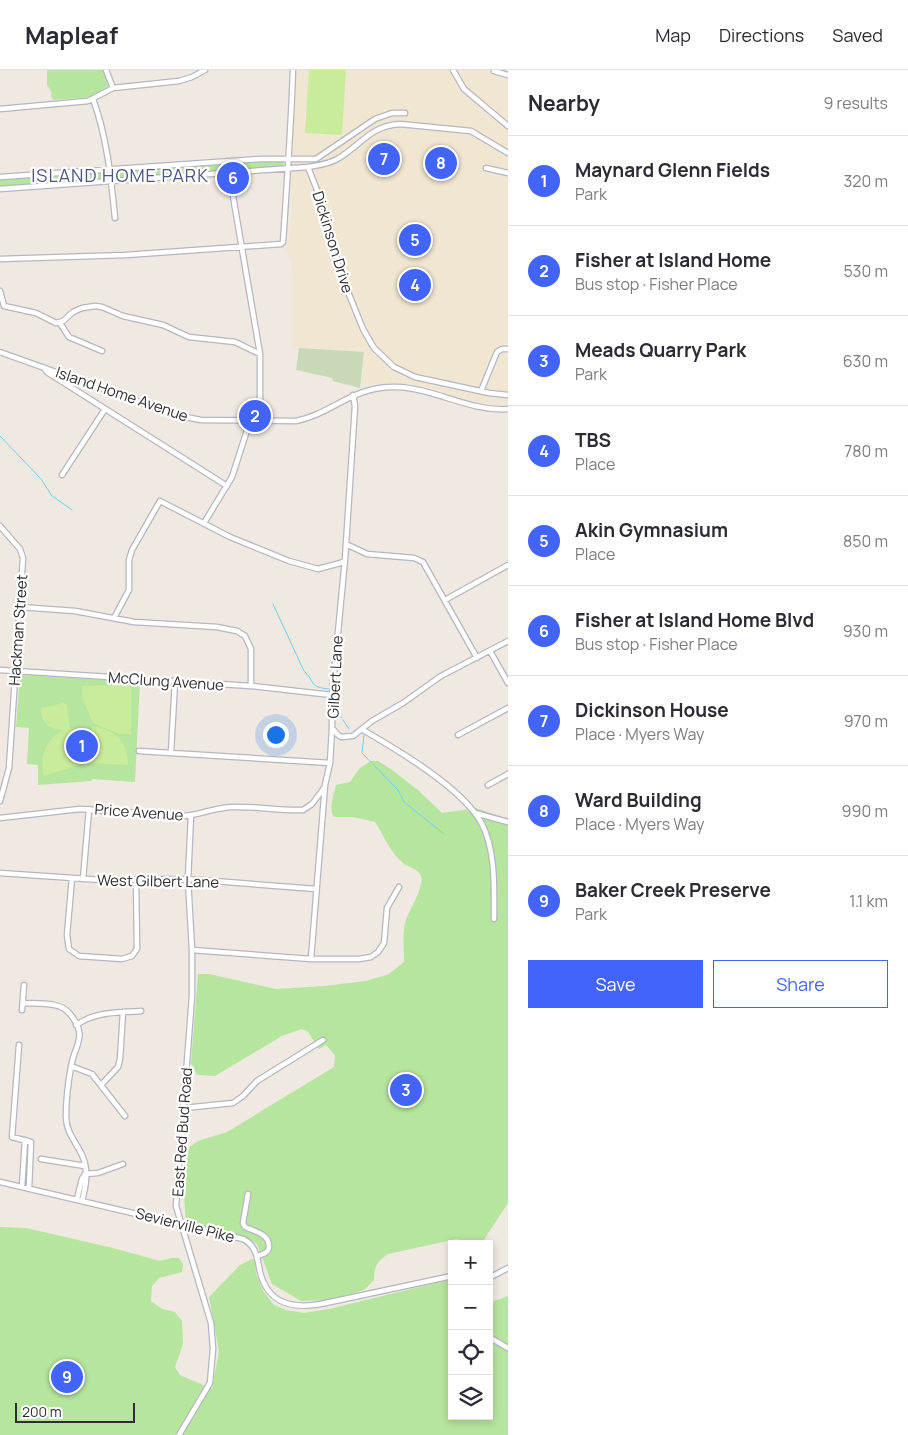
<!DOCTYPE html>
<html lang="en">
<head>
<meta charset="utf-8">
<style>
	:root { --surface:#fff; --page:#f2f2f3; --text:#2b2b33; --muted:#7c7c81; --line:#e1e1e2; --accent:#4264fb }
	body { margin:0; font-family:Manrope,sans-serif; background:var(--page); color:var(--text) }
	.controls { position:absolute; right:15px; bottom:15px; display:grid; overflow:hidden; border-radius:0px; box-shadow:0 2px 8px #0003 }
	.controls button { width:45px; height:45px; display:grid; place-items:center; padding:0; border:0; border-bottom:1px solid var(--line); background:var(--surface); color:var(--text); font:25px sans-serif }
	.scale { position:absolute; left:15px; bottom:12px; width:120px; box-sizing:border-box; padding-left:5px; border:2px solid #2e2e2e; border-top:0; font-size:14px; line-height:18px; white-space:nowrap; color:#2e2e2e; -webkit-text-stroke:4px #fff; paint-order:stroke }
	.you { position:absolute; left:275px; top:664px; width:18px; height:18px; margin:-12px; border:4px solid #fff; border-radius:50%; background:#1a73e8; box-shadow:0 0 0 8px #1a73e833 }
	.badge { display:grid; place-items:center; width:32px; height:32px; border-radius:50%; background:var(--accent); color:#fff; font-size:16px; font-weight:700 }
	.pin { position:absolute; translate:-50% -50%; border:2px solid #fff; box-shadow:0 1px 5px #0006 }
	.list { margin:0; padding:0; list-style:none }
	h2 { display:flex; justify-content:space-between; align-items:center; height:65px; margin:0; padding:0 20px; font-size:21px }
	h2 small { font-size:16px; font-weight:400; color:var(--muted) }
	.list li { display:grid; grid-template-columns:32px 1fr auto; gap:15px; align-items:center; box-sizing:border-box; height:90px; padding:0 20px; border-top:1px solid var(--line) }
	.list b { display:block; font-size:19px; white-space:nowrap }
	.list p { margin:0; font-size:16px; white-space:nowrap; color:var(--muted) }
	.list em { font-size:16px; font-style:normal; color:var(--muted) }
	.actions { display:flex; gap:10px; padding:15px 20px }
	.actions a { flex:1; padding:11px 0; border:1px solid var(--accent); border-radius:0px; text-align:center; font-size:18px; color:var(--accent) }
	.actions .main { background:var(--accent); color:#fff }
	.icon { flex:none; width:28px; height:28px; fill:none; stroke:currentColor; stroke-width:2; stroke-linecap:round; stroke-linejoin:round }
	.map { position:relative; flex:none; width:508px; height:1365px; overflow:hidden }
	header { display:flex; align-items:center; gap:30px; box-sizing:border-box; height:70px; padding:0 25px; background:var(--surface); border-bottom:1px solid var(--line) }
	header strong { font-size:24px }
	nav { display:flex; gap:28px; margin-inline-start:auto; font-size:18px }
	main { display:flex }
	aside { flex:1; background:var(--surface) }
	.map>svg:first-child { display:block }
	.education { fill:#f0e6d1 }
	.green { fill:#b6e59e }
	.cemetery { fill:#c8d9b8 }
	.pitch { fill:#c9ec9a }
	.lines { fill:none; stroke-linecap:round; stroke-linejoin:round }
	.stream { stroke:#75cff0; stroke-width:1 }
	.minor-casing { stroke:#b4b7c1; stroke-width:7 }
	.minor { stroke:#fff; stroke-width:4.5 }
	.labels { text-anchor:middle; dominant-baseline:central; stroke-width:4.5; stroke-linejoin:round; paint-order:stroke }
	.street-label { font-size:15px; fill:#2e2e2e; stroke:#fff }
	.quarter-label { font-size:18px; letter-spacing:1px; fill:#4d5680; stroke:#fff }
</style>
</head>
<body>
<header>
<strong>Mapleaf</strong>
<nav><a>Map</a><a>Directions</a><a>Saved</a></nav>
</header>
<main>
<div class="map">
<svg width="508" height="1365" viewBox="0 0 508 1365">
	<rect width="100%" height="100%" fill="#efe9e1"/>
	<!-- education -->
	<path class="education" d="M 297,0 L 508,0 L 508,334 L 482,334 L 411,313 L 361,314 L 364,282 L 291,277 L 293,271 L 293,213 L 291,191 L 286,178 L 288,176 L 292,135 L 290,102 Z"/>
	<!-- green -->
	<path class="green" d="M 47,0 L 103,0 L 103,2 L 105,2 L 108,12 L 108,16 L 92,27 L 52,30 L 53,28 L 51,27 L 52,23 L 47,15 Z
		M 281,90 L 284,93 L 282,97 L 233,101 L 230,97 L 231,95 L 234,93 Z
		M 221,94 L 224,98 L 224,101 L 115,109 L 113,101 Z
		M 108,102 L 109,109 L 0,117 L 0,109 Z
		M 20,605 L 140,612 L 135,712 L 92,709 L 91,711 L 38,715 L 38,695 L 27,694 L 29,658 L 16,657 Z
		M 371,691 L 378,691 L 392,700 L 418,720 L 442,743 L 476,738 L 508,749 L 508,1133 L 481,1174 L 464,1174 L 457,1169 L 388,1184 C 377,1191 374,1197 374,1210 L 364,1220 L 334,1230 L 301,1231 L 272,1214 L 257,1174 L 245,1167 L 186,1152 L 184,1126 L 188,1078 L 198,1071 L 227,1062 L 334,997 L 335,985 L 326,975 L 319,979 L 308,962 L 302,959 L 282,966 L 215,1006 L 197,1005 L 191,993 L 198,904 L 209,904 L 276,919 L 324,916 L 366,911 L 389,904 L 404,892 C 404,880 402,860 406,850 C 410,839 424,817 421,806 C 418,798 409,798 403,793 C 389,781 385,767 375,752 L 353,747 L 334,747 C 328,738 334,725 336,715 L 350,712 L 360,698 Z
		M 0,1157 L 26,1158 L 113,1178 L 160,1191 L 171,1188 L 179,1188 L 183,1194 L 182,1202 L 159,1208 L 152,1216 L 151,1231 L 162,1239 L 175,1242 L 182,1251 L 183,1274 L 175,1297 L 180,1305 L 212,1319 L 219,1281 L 209,1227 L 240,1195 L 252,1189 L 255,1190 L 256,1203 L 263,1221 L 274,1235 L 286,1240 L 304,1243 L 329,1239 L 452,1209 L 452,1346 L 489,1346 L 489,1264 L 491,1263 L 489,1260 L 489,1233 L 508,1226 L 508,1365 L 0,1365 Z"/>
	<!-- cemetery -->
	<path class="cemetery" d="M 299,278 L 364,282 L 360,318 L 333,311 L 332,308 L 296,300 Z"/>
	<!-- pitch -->
	<path class="pitch" d="M 309,0 L 346,0 L 342,65 L 305,63 Z
		M 127,615 L 131,618 L 131,664 L 119,664 L 93,653 L 82,627 L 82,616 Z
		M 64,633 L 67,635 L 70,658 L 72,658 L 79,693 L 78,695 L 44,706 C 39,686 45,671 63,660 C 49,659 41,653 41,638 Z
		M 94,657 C 114,658 129,674 128,695 L 90,693 L 91,658 Z"/>
	<g class="lines">
		<!-- stream -->
		<path class="stream" d="M 0,366 L 41,409 L 52,426 L 72,440
			M 273,534 L 304,601 C 316,612 308,617 329,619
			M 335,638 L 336,620
			M 335,643 L 338,642 L 342,648
			M 343,650 L 349,659
			M 364,665 L 362,683 L 398,720 L 404,732 L 444,764"/>
		<!-- minor casing -->
		<g class="minor-casing">
			<path id="minor" d="M 106,0 L 113,18
				M 453,0 L 464,19 L 508,56
				M 494,1 L 508,5
				M 93,29 C 107,67 111,108 115,148
				M 0,39 L 88,31 L 113,18 L 179,11 L 192,7 L 205,0
				M 227,91 L 260,284 L 260,351
				M 308,97 L 326,143 L 340,202 L 363,259 L 374,278 L 394,297 L 415,307 L 489,323 L 508,325
				M 486,98 L 508,103
				M 0,107 L 260,89 L 316,89 L 375,49 L 392,43 L 405,43
				M 0,119 L 308,97 C 319,95 330,94 339,88 C 362,74 370,56 400,54 L 471,61 L 508,83
				M 0,189 L 126,185 L 281,174 L 283,172 C 287,114 291,57 293,0
				M 0,221 L 4,236 L 36,243 L 56,253 L 63,251 L 73,242 L 82,238 L 95,236 L 102,237 L 123,246 L 163,255 L 189,267 L 235,272 L 260,284
				M 60,253 L 69,267 L 102,281
				M 0,282 L 176,345 L 201,350 L 296,351 C 334,343 352,316 396,317 C 435,318 470,342 508,339
				M 44,298 L 47,302 L 227,416
				M 481,321 L 497,282 L 502,279 L 508,279
				M 62,405 L 105,339
				M 204,453 L 232,407 L 250,351
				M 0,456 L 20,479 L 23,488 L 9,698 L 0,731
				M 346,474 L 367,484 L 414,488 L 423,492 L 477,588
				M 445,530 L 508,495
				M 20,537 L 75,541 L 134,552 L 217,557 L 237,561 L 245,566 L 251,579 L 251,616
				M 114,548 L 129,520 L 129,490 L 132,480 L 160,431 L 230,467 L 289,491 L 318,499 L 344,492
				M 490,581 L 508,613
				M 0,600 L 251,616 L 332,625
				M 332,658 L 337,664 L 341,667 L 353,666 L 372,651 L 403,633 L 441,606 L 508,571
				M 363,660 C 398,680 464,719 482,754 C 496,782 494,818 494,849
				M 458,665 L 508,638
				M 139,681 L 330,693
				M 171,682 L 175,611
				M 488,715 L 508,704
				M 475,743 L 508,752
				M 0,748 L 80,739 L 184,746 C 200,745 216,737 233,737 C 256,736 279,741 303,740 L 312,734 L 324,718
				M 0,803 L 102,810 L 188,809 L 316,819
				M 72,808 L 67,865 L 69,879 L 79,886 L 122,889 L 132,886 L 137,879 L 136,809
				M 83,809 L 89,739
				M 192,880 L 311,889 L 359,889 L 371,887 L 378,882 L 384,873 L 387,838 L 399,817
				M 311,889 L 325,715 L 330,693 L 332,658 L 332,625 L 345,489 L 355,336 L 353,325
				M 23,933 C 37,934 61,931 70,944 C 89,967 74,975 71,997 C 68,1013 66,1031 66,1047 C 66,1062 76,1072 82,1085 C 89,1100 86,1116 82,1131
				M 22,940 L 24,915
				M 76,955 C 97,941 117,943 141,941
				M 19,975 L 12,1067 L 31,1072 L 29,1118
				M 71,996 L 92,1004 L 125,1046
				M 101,1015 L 118,997 L 120,989 L 123,942
				M 184,1038 L 233,1033 L 243,1026 L 257,1011 L 323,970
				M 41,1089 L 85,1096
				M 85,1104 L 98,1103 L 123,1094
				M 0,1112 L 243,1169 C 257,1176 257,1188 260,1202 C 268,1234 292,1239 321,1234 L 452,1206
				M 22,1117 L 25,1070
				M 248,1124 L 243,1153 L 245,1157 C 254,1161 269,1164 269,1176 C 269,1183 263,1184 258,1186
				M 77,1129 L 82,1109 L 85,1104
				M 489,1208 L 508,1198
				M 489,1267 L 508,1278
				M 179,1365 L 210,1313 L 213,1279 L 211,1253 L 176,1136 L 192,926 L 192,880 L 188,809 L 191,746"/>
		</g>
		<!-- minor -->
		<use href="#minor" class="minor"/>
	</g>
	<g class="labels">
		<!-- street labels -->
		<g class="street-label">
			<text transform="translate(333 172) rotate(73)">Dickinson Drive</text>
			<text transform="translate(122 324) rotate(19)">Island Home Avenue</text>
			<text transform="translate(18 560) rotate(-86)">Hackman Street</text>
			<text transform="translate(335 607) rotate(-87)">Gilbert Lane</text>
			<text transform="translate(166 611) rotate(4)">McClung Avenue</text>
			<text transform="translate(139 742) rotate(4)">Price Avenue</text>
			<text transform="translate(158 811) rotate(1)">West Gilbert Lane</text>
			<text transform="translate(182 1062) rotate(-86)">East Red Bud Road</text>
			<text transform="translate(185 1155) rotate(14)">Sevierville Pike</text>
		</g>
		<!-- quarter labels -->
		<g class="quarter-label">
			<text x="120" y="105">ISLAND HOME PARK</text>
		</g>
	</g>
</svg>
<div class="controls">
<button>+</button>
<button>−</button>
<button><svg class="icon" aria-label="locate" viewBox="0 0 24 24"><circle cx="12" cy="12" r="6"/><path d="M12 2v4M12 18v4M2 12h4M18 12h4"/></svg></button>
<button><svg class="icon" aria-label="layers" viewBox="0 0 24 24"><path d="M12 4l9 5-9 5-9-5zM3 14l9 5 9-5"/></svg></button>
</div>
<div class="scale">200 m</div>
<div class="you"></div>
<div class="pin badge" style="left:82px;top:676px">1</div>
<div class="pin badge" style="left:255px;top:346px">2</div>
<div class="pin badge" style="left:406px;top:1020px">3</div>
<div class="pin badge" style="left:415px;top:215px">4</div>
<div class="pin badge" style="left:415px;top:170px">5</div>
<div class="pin badge" style="left:233px;top:108px">6</div>
<div class="pin badge" style="left:384px;top:89px">7</div>
<div class="pin badge" style="left:441px;top:93px">8</div>
<div class="pin badge" style="left:67px;top:1307px">9</div>
</div>
<aside>
<h2>Nearby<small>9 results</small></h2>
<ul class="list">
<li><span class="badge">1</span><div><b>Maynard Glenn Fields</b><p>Park</p></div><em>320 m</em></li>
<li><span class="badge">2</span><div><b>Fisher at Island Home</b><p>Bus stop · Fisher Place</p></div><em>530 m</em></li>
<li><span class="badge">3</span><div><b>Meads Quarry Park</b><p>Park</p></div><em>630 m</em></li>
<li><span class="badge">4</span><div><b>TBS</b><p>Place</p></div><em>780 m</em></li>
<li><span class="badge">5</span><div><b>Akin Gymnasium</b><p>Place</p></div><em>850 m</em></li>
<li><span class="badge">6</span><div><b>Fisher at Island Home Blvd</b><p>Bus stop · Fisher Place</p></div><em>930 m</em></li>
<li><span class="badge">7</span><div><b>Dickinson House</b><p>Place · Myers Way</p></div><em>970 m</em></li>
<li><span class="badge">8</span><div><b>Ward Building</b><p>Place · Myers Way</p></div><em>990 m</em></li>
<li><span class="badge">9</span><div><b>Baker Creek Preserve</b><p>Park</p></div><em>1.1 km</em></li>
</ul>
<div class="actions"><a class="main">Save</a><a>Share</a></div>
</aside>
</main>
</body>
</html>
